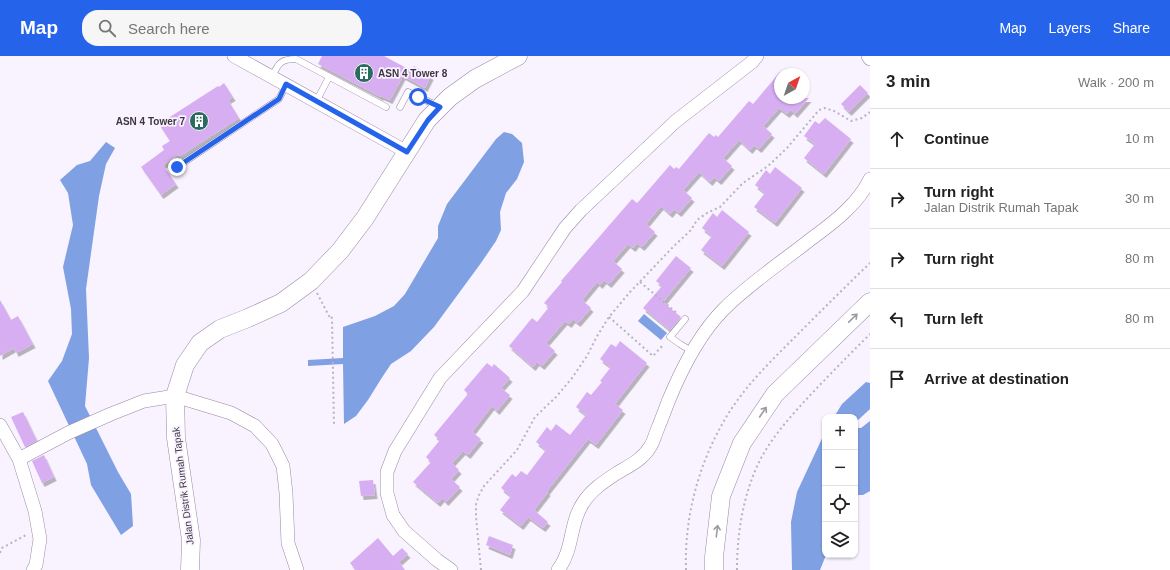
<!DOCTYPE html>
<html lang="en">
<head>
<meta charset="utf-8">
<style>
	:root { --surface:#fff; --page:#f6f6f6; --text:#222; --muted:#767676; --line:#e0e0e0; --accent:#2563eb }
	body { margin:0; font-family:Helvetica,sans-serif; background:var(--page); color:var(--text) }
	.controls { position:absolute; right:12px; bottom:12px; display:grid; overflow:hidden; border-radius:8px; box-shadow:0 1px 3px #0004 }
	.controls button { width:36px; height:36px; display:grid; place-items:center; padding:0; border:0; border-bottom:1px solid var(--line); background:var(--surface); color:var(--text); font:20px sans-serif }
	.compass { position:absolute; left:774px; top:12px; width:36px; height:36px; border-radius:50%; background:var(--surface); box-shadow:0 1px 3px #0004; rotate:40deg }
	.stop { position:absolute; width:12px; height:12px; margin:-9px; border:3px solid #2563eb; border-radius:50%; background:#fff }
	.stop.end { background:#2563eb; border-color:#fff; box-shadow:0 1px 4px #0008 }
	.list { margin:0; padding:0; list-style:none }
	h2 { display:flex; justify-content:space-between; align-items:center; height:52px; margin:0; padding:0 16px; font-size:17px }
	h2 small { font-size:13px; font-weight:400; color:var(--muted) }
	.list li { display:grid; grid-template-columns:26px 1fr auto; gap:12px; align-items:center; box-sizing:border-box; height:60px; padding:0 16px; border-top:1px solid var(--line) }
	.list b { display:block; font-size:15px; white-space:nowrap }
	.list p { margin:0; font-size:13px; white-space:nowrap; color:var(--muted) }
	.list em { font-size:13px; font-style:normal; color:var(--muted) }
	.icon { flex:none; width:22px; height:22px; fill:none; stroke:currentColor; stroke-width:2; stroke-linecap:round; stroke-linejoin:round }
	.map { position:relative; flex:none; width:870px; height:514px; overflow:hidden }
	header { display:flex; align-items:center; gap:24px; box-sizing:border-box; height:56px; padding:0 20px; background:var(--accent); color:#fff }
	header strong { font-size:19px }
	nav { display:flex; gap:22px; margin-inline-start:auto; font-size:14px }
	.search { width:280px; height:36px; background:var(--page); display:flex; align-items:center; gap:10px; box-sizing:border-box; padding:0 14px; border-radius:16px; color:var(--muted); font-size:15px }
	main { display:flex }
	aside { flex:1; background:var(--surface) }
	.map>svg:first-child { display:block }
	.water { fill:#7fa0e2 }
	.building { fill:#d7aef2; filter:url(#shadow) }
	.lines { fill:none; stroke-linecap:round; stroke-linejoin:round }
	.lane-casing { stroke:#9a89a5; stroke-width:7 }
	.street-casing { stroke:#9a89a5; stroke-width:14 }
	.secondary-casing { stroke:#9a89a5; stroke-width:19 }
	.path { stroke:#b9b2bf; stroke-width:2; stroke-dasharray:2 3; stroke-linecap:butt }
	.lane { stroke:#fff; stroke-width:6 }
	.street { stroke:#fff; stroke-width:13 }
	.secondary { stroke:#fff; stroke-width:18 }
	.oneway { stroke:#9e9ba1 }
	.route { stroke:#2563eb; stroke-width:5 }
	.labels { text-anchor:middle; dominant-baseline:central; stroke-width:3.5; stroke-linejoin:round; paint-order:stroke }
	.poi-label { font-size:10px; font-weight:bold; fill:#3e3743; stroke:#f9f2ff; text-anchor:start }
	.street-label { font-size:10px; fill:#3e3743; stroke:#f9f2ff }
</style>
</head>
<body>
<header>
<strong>Map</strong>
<div class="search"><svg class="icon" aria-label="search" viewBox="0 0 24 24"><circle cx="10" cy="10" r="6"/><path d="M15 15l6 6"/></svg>Search here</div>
<nav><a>Map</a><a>Layers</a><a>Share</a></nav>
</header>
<main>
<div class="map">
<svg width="870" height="514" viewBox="0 0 870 514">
	<defs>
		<filter id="shadow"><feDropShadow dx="2.5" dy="4" stdDeviation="0" flood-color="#0004"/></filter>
	</defs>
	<rect width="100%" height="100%" fill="#f9f2ff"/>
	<!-- water -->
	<path class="water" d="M 504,76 L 512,78 L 522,87 L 524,106 L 517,123 L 506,137 L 500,156 L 501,174 L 496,185 L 481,207 L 434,271 L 411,295 L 391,308 L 381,323 L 368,344 L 356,360 L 344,368 L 343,308 L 308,310 L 308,304 L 343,302 L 343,271 L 375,260 L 394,250 L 405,238 L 438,182 L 438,170 L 447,148 L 496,83 Z
		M 106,86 L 115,92 L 106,108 L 99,140 L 86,233 L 89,302 L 85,350 L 118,416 L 131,438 L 133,470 L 121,479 L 91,429 L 87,408 L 48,325 L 62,305 L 72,278 L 71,253 L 63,211 L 73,169 L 68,137 L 60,124 L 77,109 L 90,105 Z
		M 644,258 L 667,277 L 661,284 L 638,265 Z
		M 866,326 L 870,327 L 870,353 L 856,366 L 856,369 L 858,372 L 861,372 L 870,365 L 870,435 L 863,439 L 855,439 L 855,361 L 834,361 L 842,348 Z
		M 825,376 L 825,499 L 826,499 L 820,514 L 792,514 L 791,466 L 797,436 Z"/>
	<!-- building -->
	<path class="building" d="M 322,0 L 384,0 L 412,15 L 414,10 L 431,20 L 425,32 L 403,20 L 390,44 L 381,40 L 381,41 L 318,8 Z
		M 780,16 L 780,42 L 809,42 L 795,58 L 791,54 L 787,58 L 779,52 L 763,70 L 772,78 L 759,93 L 754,89 L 750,94 L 739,84 L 723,102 L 732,110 L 719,125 L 714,121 L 710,126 L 699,116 L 683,134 L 692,142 L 679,157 L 674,153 L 670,158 L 661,150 L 646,168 L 655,176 L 642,191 L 637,187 L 633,192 L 628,188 L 613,205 L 622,213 L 609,228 L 604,224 L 600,229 L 597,226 L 582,244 L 591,252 L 578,267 L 573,263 L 569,268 L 565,265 L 546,287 L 555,295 L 542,310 L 537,306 L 533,311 L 509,290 L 532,262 L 537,266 L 549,251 L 544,247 L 562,226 L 561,225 L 632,143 L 637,147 L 639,145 L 670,109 L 674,113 L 676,111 L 679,113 L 709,77 L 714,81 L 716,79 L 718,81 L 749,45 L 753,48 Z
		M 224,27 L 233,41 L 228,44 L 239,62 L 180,100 L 179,98 L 163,109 L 176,128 L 161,139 L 141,111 L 164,94 L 162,90 L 170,85 L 159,68 L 218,30 L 219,31 Z
		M 860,29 L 868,37 L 849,56 L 841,48 Z
		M 825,62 L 851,83 L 824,118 L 804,102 L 815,88 L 804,80 L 815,65 L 819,68 Z
		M 775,111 L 802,132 L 775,167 L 754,151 L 765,137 L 755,129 L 766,114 L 770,118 Z
		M 722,154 L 749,176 L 722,210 L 701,194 L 712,180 L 702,172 L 713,157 L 717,161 Z
		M 676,200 L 691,212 L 663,246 L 681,261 L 670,274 L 643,252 L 662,230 L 656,225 Z
		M 0,244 L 11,264 L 18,260 L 33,288 L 16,297 L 14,292 L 0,300 Z
		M 620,285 L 647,307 L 615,348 L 623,354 L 596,389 L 588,383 L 547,435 L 548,436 L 534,454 L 548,466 L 543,472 L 528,461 L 521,470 L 500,454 L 511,440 L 501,432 L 512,418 L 516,421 L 521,415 L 527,419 L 546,394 L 536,386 L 547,371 L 551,375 L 556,368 L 570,379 L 586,359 L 576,351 L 587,336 L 591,339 L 602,326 L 600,325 L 611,311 L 600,303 L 611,288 L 616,291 Z
		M 487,307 L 492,311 L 494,308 L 510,322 L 501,332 L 510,339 L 497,355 L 492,350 L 472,376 L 481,383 L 468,399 L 463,395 L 452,407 L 459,414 L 451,423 L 460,431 L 446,446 L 442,442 L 438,447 L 413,426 L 431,406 L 426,401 L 440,384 L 434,379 L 468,338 L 464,334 Z
		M 23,356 L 37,385 L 25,391 L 11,361 Z
		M 44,399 L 54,421 L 42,427 L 32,405 Z
		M 373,424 L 375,439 L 361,440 L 359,425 Z
		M 489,480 L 513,489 L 510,499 L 486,489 Z
		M 378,482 L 393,500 L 402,492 L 408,498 L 399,506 L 405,514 L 356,514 L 350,507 Z"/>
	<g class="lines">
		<!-- lane casing -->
		<g class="lane-casing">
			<path id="lane" d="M 272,21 C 278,8 280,3 296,3 L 386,51
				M 316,46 L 329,21
				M 400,51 L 408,36 L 438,50
				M 177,111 L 279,43 L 286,29
				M 685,263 L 670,281 L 680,288 L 693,296"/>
		</g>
		<!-- street casing -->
		<g class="street-casing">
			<path id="street" d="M 234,0 L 407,96
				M 868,0 L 870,3
				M 0,369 L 19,403 L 35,455 L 40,483 L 36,509 L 33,514
				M 19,403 L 68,377 L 111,358 L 144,345 L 175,340 L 231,357 L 255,370 L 272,388 L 283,410 L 286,437 L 288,487 L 297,514
				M 451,514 L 437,504 L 404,475 L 393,459 L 387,437 L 387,416 L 395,395 L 440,322 L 523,235 L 565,172 L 581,154 L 676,65 L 752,6 L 757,0
				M 558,514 C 574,493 569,468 583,447 C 591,434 605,425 617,417 C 629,410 642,404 650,391 C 653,387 654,382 656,377 C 660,367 664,357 668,346 C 681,314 699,278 724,253 C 750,227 782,206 811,183 C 833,167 858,148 870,123"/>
		</g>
		<!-- secondary casing -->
		<g class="secondary-casing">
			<path id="secondary" d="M 190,514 L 191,484 L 176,382 L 175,340 L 185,309 L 200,287 L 220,273 L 248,262 L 281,247 L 311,225 L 340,195 L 365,162 L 427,64 L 450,41 L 475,23 L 518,0
				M 714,514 L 714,501 L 721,440 L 742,387 L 775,338 L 870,246"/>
		</g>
		<!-- path -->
		<path class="path" d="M 640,226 L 678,258
			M 317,237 L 329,260 L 331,259 L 332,263 L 334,370
			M 609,261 L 653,300 L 664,288
			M 0,497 L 2,492 L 28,478
			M 481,514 L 476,461 L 476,448 L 479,439 L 484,430 L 517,394 L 535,361 L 556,341 L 572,322 L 587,300 L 596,282 L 609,261 L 630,236 L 674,190 L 691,174 L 697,164 L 707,157 L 720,151 L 743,127 L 768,110 L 787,92 L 819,54 L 825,52 L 834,55 L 851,65 L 862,62 L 870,56
			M 686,514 C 684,459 700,402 730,355 C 748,327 773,303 796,280 C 821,255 845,231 870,207
			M 737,514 C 737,481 742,446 755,415 C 765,390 784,368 802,348 C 824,324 847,301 870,278"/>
		<!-- lane -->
		<use href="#lane" class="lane"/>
		<!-- street -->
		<use href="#street" class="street"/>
		<!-- secondary -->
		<use href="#secondary" class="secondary"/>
	</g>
	<!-- one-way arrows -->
	<defs><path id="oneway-shaft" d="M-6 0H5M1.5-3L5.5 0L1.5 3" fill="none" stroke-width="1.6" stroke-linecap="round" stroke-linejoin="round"/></defs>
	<g class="oneway">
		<use href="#oneway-shaft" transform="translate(853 262) rotate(-44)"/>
		<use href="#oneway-shaft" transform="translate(763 356) rotate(-56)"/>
		<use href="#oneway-shaft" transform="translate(717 475) rotate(-83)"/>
	</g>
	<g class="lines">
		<!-- route -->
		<path class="route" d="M 177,111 L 279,43 L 286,28 L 407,96 L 428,64 L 440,51 L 418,41"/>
	</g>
	<!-- icons -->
	<defs>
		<g id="building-disc" transform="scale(1)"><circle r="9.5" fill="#296c5d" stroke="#f9f2ff"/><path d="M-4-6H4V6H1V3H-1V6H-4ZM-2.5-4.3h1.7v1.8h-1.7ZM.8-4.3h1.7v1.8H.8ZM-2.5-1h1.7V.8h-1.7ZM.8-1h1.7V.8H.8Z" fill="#fff"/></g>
	</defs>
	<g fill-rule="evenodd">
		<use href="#building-disc" x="364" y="17"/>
		<use href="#building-disc" x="199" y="65"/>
	</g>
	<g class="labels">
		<!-- poi labels -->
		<g class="poi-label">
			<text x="378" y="17">ASN 4 Tower 8</text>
			<text x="185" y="65" text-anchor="end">ASN 4 Tower 7</text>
		</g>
		<!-- street labels -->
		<g class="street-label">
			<text transform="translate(183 430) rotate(-97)">Jalan Distrik Rumah Tapak</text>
		</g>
	</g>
</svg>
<div class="controls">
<button>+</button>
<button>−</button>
<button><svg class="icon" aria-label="locate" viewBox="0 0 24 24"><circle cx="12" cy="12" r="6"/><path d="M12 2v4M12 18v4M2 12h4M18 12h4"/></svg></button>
<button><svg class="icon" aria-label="layers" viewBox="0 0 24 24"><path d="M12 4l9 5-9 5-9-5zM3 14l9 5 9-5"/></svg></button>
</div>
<svg class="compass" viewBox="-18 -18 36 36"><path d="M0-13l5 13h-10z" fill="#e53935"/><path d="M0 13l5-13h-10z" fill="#767676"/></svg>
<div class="stop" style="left:418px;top:41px"></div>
<div class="stop end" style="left:177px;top:111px"></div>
</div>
<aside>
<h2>3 min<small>Walk · 200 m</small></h2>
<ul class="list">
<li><svg class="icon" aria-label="ahead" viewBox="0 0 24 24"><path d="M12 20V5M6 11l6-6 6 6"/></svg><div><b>Continue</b></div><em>10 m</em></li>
<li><svg class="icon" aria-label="right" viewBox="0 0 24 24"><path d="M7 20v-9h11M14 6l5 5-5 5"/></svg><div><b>Turn right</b><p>Jalan Distrik Rumah Tapak</p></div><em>30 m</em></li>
<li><svg class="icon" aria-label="right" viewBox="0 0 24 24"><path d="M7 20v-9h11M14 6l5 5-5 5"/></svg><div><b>Turn right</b></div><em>80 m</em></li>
<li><svg class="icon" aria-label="left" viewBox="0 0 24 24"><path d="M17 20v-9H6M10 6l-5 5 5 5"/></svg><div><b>Turn left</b></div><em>80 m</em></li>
<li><svg class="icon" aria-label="arrive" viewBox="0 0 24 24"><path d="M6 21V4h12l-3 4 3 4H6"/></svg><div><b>Arrive at destination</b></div></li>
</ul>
</aside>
</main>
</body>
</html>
